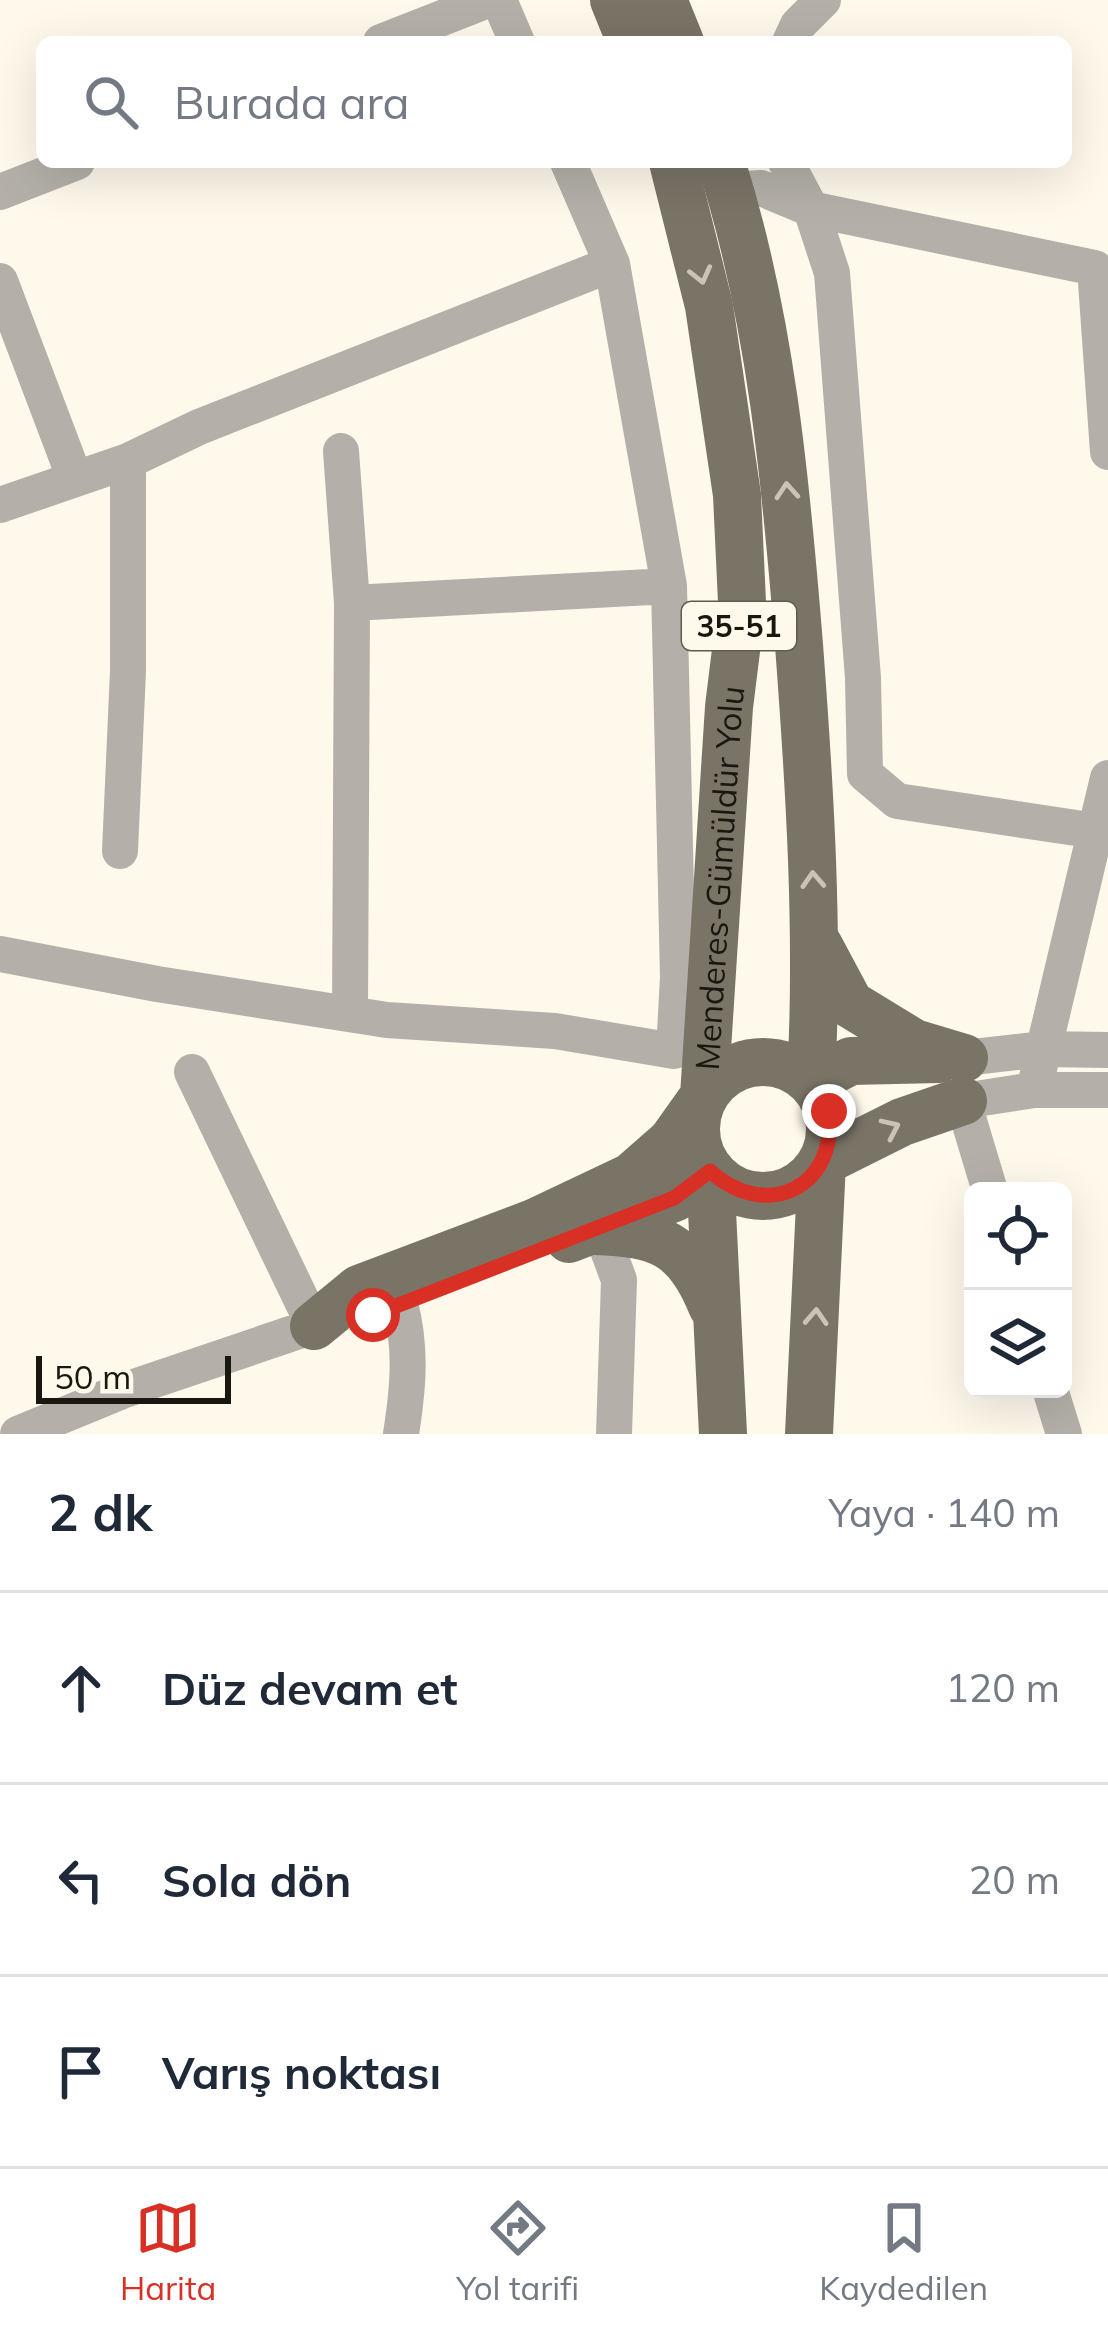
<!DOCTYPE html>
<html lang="tr">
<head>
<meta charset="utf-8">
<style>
	:root { --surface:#fff; --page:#f2f2f3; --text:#1f2937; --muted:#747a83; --line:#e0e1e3; --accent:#d93025 }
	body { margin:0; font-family:Mulish,sans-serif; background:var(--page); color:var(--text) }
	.controls { position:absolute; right:36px; bottom:36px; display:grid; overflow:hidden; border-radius:18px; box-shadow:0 12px 48px #0002 }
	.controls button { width:108px; height:108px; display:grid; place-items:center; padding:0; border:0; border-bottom:3px solid var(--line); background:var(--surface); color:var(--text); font:60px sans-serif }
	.scale { position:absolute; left:36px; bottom:30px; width:195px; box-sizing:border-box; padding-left:12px; border:6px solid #1a1711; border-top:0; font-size:33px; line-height:42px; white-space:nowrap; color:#1a1711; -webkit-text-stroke:9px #fef9eb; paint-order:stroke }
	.stop { position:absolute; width:36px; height:36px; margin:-27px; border:9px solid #d93025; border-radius:50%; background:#fff }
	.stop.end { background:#d93025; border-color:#fff; box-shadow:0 3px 12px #0008 }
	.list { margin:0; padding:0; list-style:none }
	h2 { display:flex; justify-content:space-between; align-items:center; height:156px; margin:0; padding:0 48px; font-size:51px }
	h2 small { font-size:39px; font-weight:400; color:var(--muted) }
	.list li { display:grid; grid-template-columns:78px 1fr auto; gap:36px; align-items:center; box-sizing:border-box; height:192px; padding:0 48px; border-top:3px solid var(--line) }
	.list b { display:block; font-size:45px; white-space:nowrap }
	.list em { font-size:39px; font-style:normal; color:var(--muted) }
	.icon { flex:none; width:66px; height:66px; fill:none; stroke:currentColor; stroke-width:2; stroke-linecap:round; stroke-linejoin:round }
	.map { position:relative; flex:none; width:1108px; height:1434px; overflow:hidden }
	.search { position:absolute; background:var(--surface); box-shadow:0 12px 48px #0002; left:36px; right:36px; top:36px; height:132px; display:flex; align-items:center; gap:30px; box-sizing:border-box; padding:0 42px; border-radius:18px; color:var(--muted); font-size:45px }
	.sheet { height:732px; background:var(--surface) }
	nav { display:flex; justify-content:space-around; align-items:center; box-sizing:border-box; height:168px; border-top:3px solid var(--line); background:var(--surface); font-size:33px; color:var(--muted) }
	nav a { display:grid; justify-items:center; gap:6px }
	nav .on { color:var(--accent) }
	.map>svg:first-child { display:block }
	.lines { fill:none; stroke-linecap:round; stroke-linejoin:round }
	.minor { stroke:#b4b0a9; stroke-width:36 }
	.major { stroke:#7a7467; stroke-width:48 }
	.oneway { stroke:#c9c4b6 }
	.route { stroke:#d93025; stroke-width:15 }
	.labels { text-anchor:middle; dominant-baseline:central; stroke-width:9; stroke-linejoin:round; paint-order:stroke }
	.shield { fill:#fef9eb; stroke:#5e5b52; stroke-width:3 }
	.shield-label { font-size:30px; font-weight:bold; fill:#1a1711 }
	.street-label { font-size:33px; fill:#1a1711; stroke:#fef9eb }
</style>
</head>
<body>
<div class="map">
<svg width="1108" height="1434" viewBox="0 0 1108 1434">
	<rect width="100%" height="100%" fill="#fef9eb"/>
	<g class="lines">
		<!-- minor -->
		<path class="minor" d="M 499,0 L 517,42
			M 381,42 L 488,0
			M 790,42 L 798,25 L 823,0
			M 786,162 L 811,209 L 832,273 L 863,678 L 865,774 L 897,801 L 1096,831
			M 730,190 L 761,188 L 811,209 L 1095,268 L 1108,452
			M 0,192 L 77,162
			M 0,281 L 75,479
			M 341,451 L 352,603 L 350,1014
			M 0,505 L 128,461 L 199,427 L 612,264
			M 352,603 L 669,586
			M 120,851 L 128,671 L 128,461
			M 0,954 L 157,984 L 387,1020 L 555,1031 L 674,1051 L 678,977 L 669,586 L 612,264 L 568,162
			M 964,1058 L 1044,1049 L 1108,1050
			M 1034,1090 L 1108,778
			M 990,1191 L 963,1101 L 1034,1090 L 1108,1090
			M 590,1230 L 605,1242 L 619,1280 L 614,1434
			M 400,1304 C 412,1349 408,1389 401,1434
			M 1050,1389 L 1064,1434
			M 18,1434 L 122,1391 L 314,1326 L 192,1072"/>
		<!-- major -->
		<g class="major">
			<path d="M 614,0 L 631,42"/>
			<path d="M 663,0 L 680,42"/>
			<path d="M 721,162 C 771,318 786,483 799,645 C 810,791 819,936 811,1081"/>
			<path d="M 819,946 L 850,1004 L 914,1043 L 964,1058"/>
			<circle cx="763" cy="1129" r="67"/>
			<path d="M 811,1081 L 851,1061 L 939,1059"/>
			<path d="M 710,1171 L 723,1434"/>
			<path d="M 595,1231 C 658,1233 687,1243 712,1306"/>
			<path d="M 569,1239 L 674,1198 L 710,1171"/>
			<path id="s1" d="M 314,1326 L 359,1289 L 536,1222 L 631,1177 L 672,1141 L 704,1096 L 729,707 L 742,602 L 737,495 L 709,306 L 673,162"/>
			<path d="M 809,1434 L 822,1162 L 902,1122 L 963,1101"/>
		</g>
	</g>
	<!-- one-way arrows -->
	<defs><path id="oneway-chevron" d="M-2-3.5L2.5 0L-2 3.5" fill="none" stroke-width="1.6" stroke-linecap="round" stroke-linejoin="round" transform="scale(3)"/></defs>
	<g class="oneway">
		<use href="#oneway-chevron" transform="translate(701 275) rotate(76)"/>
		<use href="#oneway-chevron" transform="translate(787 491) rotate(-94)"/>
		<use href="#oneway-chevron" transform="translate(813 880) rotate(-93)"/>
		<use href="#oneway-chevron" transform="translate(891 1128) rotate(-25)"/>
		<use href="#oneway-chevron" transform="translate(816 1317) rotate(-87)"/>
	</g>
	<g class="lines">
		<!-- route -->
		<path class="route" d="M 373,1315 L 674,1198 L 710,1171 C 766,1222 838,1188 829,1111"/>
	</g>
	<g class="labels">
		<!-- shield labels -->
		<rect class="shield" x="682" y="602" width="114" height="48" rx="9"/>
		<g class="shield-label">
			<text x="739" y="626">35-51</text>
		</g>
		<!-- street labels -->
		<g class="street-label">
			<text stroke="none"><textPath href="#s1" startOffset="681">Menderes-Gümüldür Yolu</textPath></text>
		</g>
	</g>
</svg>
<div class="controls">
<button><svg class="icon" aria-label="locate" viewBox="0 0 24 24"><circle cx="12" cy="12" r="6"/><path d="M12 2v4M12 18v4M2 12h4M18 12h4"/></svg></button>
<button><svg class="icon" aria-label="layers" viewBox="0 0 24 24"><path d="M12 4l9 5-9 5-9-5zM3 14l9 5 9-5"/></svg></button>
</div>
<div class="scale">50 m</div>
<div class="stop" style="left:373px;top:1315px"></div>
<div class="stop end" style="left:829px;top:1111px"></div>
<div class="search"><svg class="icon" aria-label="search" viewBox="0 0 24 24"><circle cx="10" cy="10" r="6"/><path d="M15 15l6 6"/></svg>Burada ara</div>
</div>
<section class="sheet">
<h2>2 dk<small>Yaya · 140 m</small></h2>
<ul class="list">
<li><svg class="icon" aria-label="ahead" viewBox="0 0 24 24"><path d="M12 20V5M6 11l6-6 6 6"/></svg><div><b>Düz devam et</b></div><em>120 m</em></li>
<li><svg class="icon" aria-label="left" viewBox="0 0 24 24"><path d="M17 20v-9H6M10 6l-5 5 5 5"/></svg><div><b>Sola dön</b></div><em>20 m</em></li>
<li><svg class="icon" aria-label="arrive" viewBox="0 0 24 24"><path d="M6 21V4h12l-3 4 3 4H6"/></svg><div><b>Varış noktası</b></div></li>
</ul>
</section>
<nav>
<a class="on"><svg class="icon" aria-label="map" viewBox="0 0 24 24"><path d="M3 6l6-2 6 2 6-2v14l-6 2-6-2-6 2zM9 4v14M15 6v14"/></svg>Harita</a>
<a><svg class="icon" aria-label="directions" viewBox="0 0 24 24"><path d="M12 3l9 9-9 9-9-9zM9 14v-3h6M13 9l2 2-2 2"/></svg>Yol tarifi</a>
<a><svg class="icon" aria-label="saved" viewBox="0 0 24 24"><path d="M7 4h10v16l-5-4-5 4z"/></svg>Kaydedilen</a>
</nav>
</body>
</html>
